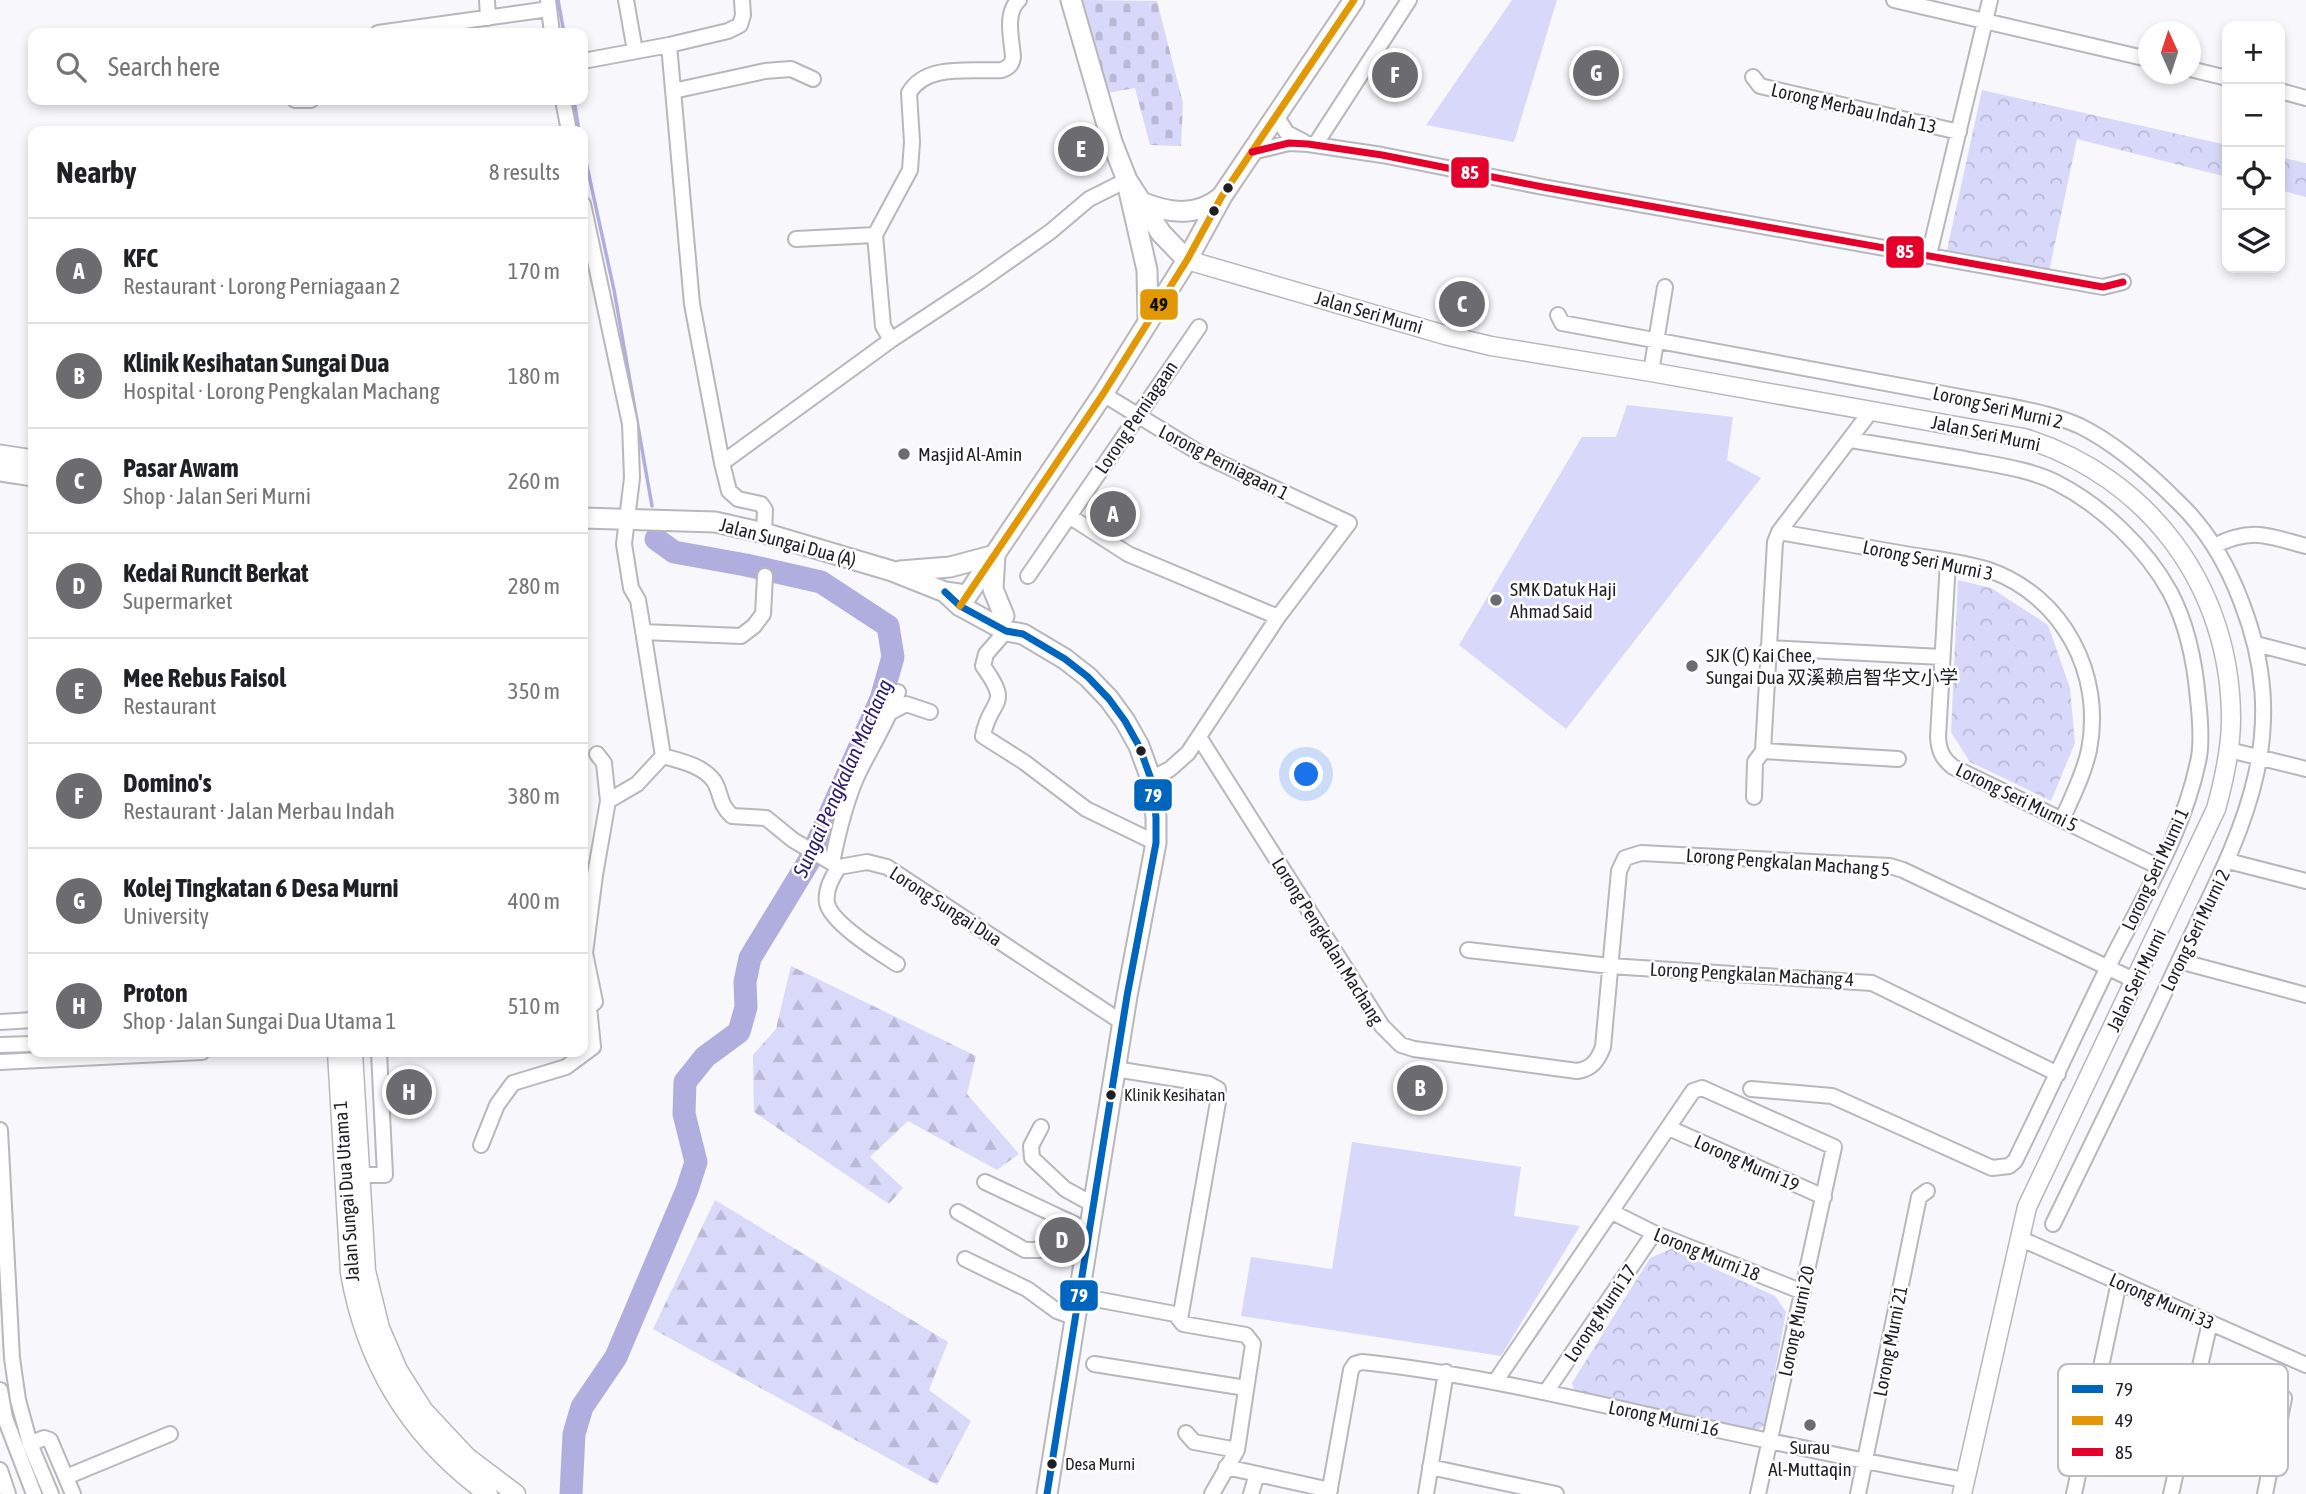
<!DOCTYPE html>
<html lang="en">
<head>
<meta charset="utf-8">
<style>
	:root { --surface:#fff; --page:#f2f2f2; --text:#202124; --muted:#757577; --line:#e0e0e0; --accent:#6b6b70 }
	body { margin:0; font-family:"Asap Condensed","Noto Sans SC",sans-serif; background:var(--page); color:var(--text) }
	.controls { position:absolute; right:21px; top:21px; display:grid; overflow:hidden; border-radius:14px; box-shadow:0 4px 10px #0003 }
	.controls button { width:63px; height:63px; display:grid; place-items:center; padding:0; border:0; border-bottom:2px solid var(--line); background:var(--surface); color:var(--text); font:35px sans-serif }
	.compass { position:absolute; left:2138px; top:21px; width:63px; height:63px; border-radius:50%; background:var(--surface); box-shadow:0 4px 10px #0003; rotate:357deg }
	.you { position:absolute; left:1307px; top:775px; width:24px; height:24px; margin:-18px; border:5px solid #fff; border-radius:50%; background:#1a73e8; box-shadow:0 0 0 10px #1a73e833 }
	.badge { display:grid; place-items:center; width:46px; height:46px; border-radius:50%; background:var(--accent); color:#fff; font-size:23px; font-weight:700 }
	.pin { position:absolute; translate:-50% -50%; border:4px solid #fff; box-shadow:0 2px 7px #0006 }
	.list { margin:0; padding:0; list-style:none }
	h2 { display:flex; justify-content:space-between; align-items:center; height:91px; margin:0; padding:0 28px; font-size:30px }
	h2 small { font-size:23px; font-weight:400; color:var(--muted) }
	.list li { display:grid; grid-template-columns:46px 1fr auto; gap:21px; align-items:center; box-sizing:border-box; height:105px; padding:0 28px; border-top:2px solid var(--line) }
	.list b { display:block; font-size:26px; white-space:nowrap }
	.list p { margin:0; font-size:23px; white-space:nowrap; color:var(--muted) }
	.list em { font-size:23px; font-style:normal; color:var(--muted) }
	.icon { flex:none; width:38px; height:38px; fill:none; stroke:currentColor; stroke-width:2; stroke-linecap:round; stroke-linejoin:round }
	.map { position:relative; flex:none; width:2306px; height:1494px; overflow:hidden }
	.search { position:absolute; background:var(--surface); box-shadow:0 4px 10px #0003; left:28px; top:28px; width:560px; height:77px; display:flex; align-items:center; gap:18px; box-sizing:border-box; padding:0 24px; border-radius:14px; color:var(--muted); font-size:26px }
	.panel { position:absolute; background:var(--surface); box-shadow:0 4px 10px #0003; left:28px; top:126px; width:560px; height:931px; border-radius:14px }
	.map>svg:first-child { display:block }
	.grass { fill:#d8d8fa }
	.forest { fill:url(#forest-firs) }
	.cemetery { fill:url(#cemetery-stones) }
	.park { fill:url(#park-crowns) }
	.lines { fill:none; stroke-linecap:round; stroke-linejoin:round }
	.stream { stroke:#afaedf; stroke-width:3.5 }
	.river { stroke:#afaedf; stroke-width:23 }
	.minor-casing { stroke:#b7b7bc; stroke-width:18 }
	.tertiary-casing { stroke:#b7b7bc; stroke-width:21 }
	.secondary-casing { stroke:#b7b7bc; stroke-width:23 }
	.minor { stroke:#fefeff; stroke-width:14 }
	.tertiary { stroke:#fefeff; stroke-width:18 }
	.secondary { stroke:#fefeff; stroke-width:19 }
	.bus-1-casing { stroke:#fff; stroke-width:12 }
	.bus-2-casing { stroke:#fff; stroke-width:12 }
	.bus-3-casing { stroke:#fff; stroke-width:12 }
	.bus-1 { stroke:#0065bd; stroke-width:7 }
	.bus-2 { stroke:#e19804; stroke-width:7 }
	.bus-3 { stroke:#e4002b; stroke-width:7 }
	.bus-dot { fill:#1f1f25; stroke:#fff; stroke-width:2.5 }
	.poi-dot { fill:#6b6b70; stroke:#fff; stroke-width:2.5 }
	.labels { text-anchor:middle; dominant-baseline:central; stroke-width:5; stroke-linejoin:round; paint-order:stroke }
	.bus-label { font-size:17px; fill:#1f1f25; stroke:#fff; text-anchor:start }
	.street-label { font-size:19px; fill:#1f1f25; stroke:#fff }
	.poi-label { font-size:19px; fill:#1f1f25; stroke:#fff; text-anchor:start }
	.water-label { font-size:21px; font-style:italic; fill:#2c1d6d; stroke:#fff }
	.key { fill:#fff; stroke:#bcbcbe; stroke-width:2 }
	.key-label { font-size:19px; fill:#1f1f25 }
	.line-badge { stroke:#fff; stroke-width:2.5 }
	.badge-label { font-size:19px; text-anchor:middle; font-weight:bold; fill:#fff }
	.pale-badge-label { font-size:19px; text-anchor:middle; font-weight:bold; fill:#111 }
</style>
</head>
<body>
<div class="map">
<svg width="2306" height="1494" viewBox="0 0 2306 1494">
	<defs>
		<pattern id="forest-firs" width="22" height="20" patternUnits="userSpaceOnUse" patternTransform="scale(1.75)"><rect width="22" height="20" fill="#d9d9fa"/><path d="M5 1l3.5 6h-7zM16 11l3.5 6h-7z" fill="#babad6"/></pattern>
		<pattern id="cemetery-stones" width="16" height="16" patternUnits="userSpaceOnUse" patternTransform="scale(1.75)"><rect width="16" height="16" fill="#d8d8fa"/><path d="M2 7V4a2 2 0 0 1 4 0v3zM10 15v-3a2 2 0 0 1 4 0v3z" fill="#b9b9d6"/></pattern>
		<pattern id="park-crowns" width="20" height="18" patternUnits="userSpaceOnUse" patternTransform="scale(1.75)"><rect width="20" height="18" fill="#d8d8fa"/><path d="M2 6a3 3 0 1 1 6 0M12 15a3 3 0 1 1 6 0" fill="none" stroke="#b9b9d6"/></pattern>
	</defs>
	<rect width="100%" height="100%" fill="#f7f7fc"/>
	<!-- grass -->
	<path class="grass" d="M 1512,0 L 1557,0 L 1514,142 L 1426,125 Z
		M 1627,405 L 1733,417 L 1727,460 L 1761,478 L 1566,729 L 1459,645 L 1582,437 L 1616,437 Z
		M 1352,1142 L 1521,1167 L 1514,1216 L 1580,1226 L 1501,1356 L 1241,1316 L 1251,1257 L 1332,1269 Z"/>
	<!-- forest -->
	<path class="forest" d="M 791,966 L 976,1056 L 967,1094 L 1019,1154 L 997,1170 L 908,1121 L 870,1157 L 903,1188 L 889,1204 L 754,1112 L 753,1055 L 776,1029 Z
		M 715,1200 L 948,1342 L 929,1390 L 971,1421 L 937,1485 L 653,1329 Z"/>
	<!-- cemetery -->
	<path class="cemetery" d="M 1080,0 L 1157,1 L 1183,103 L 1181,146 L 1150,145 L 1135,88 L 1107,93 Z"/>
	<!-- park -->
	<path class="park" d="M 1982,90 L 2227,145 L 2227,177 L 2077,139 L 2049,272 L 1947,250 Z
		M 2280,157 L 2306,163 L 2306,197 L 2280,190 Z
		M 1958,580 L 1991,588 L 2048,625 L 2070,688 L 2075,743 L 2051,801 L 1970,762 L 1951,732 Z
		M 1671,1249 L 1775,1296 L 1786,1312 L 1765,1425 L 1752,1433 L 1576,1396 L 1572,1383 L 1650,1258 Z"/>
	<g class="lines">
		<!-- stream -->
		<path class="stream" d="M 558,0 L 564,33
			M 574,100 L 579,131
			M 583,148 L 614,290 L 652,506"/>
		<!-- river -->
		<path class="river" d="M 571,1494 L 574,1434 L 582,1407 L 616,1357 L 687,1190 L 696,1162 L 684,1114 L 685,1082 L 705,1057 L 739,1032 L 746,1007 L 745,982 L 750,958 L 809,861 L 881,699 L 893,657 L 888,626 L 821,582 L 746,565 L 674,552 L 656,539"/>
		<!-- minor casing -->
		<g class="minor-casing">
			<path id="minor" d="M 487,0 L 488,18
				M 548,0 L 552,33
				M 626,0 L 635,51
				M 1894,0 L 2148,59
				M 378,33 L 549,9
				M 669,45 L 692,304 L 722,463 L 729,491 L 738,499 L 761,504 L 765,510 L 764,533
				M 583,61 L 669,45 L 728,31 L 740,25 L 743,15 L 742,0
				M 2190,69 L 2227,78
				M 1753,77 L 1760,86 L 1959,132
				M 673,91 L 765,71 L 791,69 L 813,79
				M 2280,91 L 2306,98
				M 295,100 L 311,100
				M 563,100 L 569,131
				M 1276,116 L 1287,133 L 1304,142
				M 1315,145 L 1409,0
				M 1252,152 L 1289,143 L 1308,144 L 1382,155 L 1543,187 L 2103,287 L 2123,282
				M 583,204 L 630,424 L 632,478 L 624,544 L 631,588 L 638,600 L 641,618 L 663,756 L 637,784 L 608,801
				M 796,239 L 875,235
				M 1929,255 L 1990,0
				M 1558,315 L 1562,323 L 2009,406 C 2033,411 2058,416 2080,426 C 2116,444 2148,472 2176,500 C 2206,528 2227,564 2241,601 C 2298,746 2234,844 2174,972 C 2135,1056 2094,1140 2053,1224
				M 891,340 L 883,326 L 875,235 L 910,170 L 912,142 L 909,93 C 926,63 972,72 1002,70 C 1009,67 1012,65 1013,57 C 1012,40 1004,13 1019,0
				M 1651,372 L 1665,287
				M 1103,394 L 1201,454 L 1349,523 L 1278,617 L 1188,753 L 1170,769 L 1151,779
				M 722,463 L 891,340 L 979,282 L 1050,232 L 1089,199 L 1127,180
				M 1069,516 L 1128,554 L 1278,617
				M 1779,532 C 1823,540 1867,547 1911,555 C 1937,559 1964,562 1989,570 C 2063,596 2104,674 2089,750 C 2084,774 2072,797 2062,820
				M 2214,546 C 2253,527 2267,536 2306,546
				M 1948,561 L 1938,737 C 1939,751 1942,758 1953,767 L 2159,867
				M 1028,576 L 1199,327
				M 1006,631 L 986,654 L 983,666 C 1013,708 990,697 983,736 L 1024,762 L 1086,809 L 1156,843
				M 643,632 L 741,636 L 754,626 L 763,614 L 765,576
				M 2256,644 L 2306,657
				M 1768,648 L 1942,657
				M 891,712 L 906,704 L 930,712
				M 1199,737 L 1382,1026 L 1401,1045 L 1414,1049 L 1577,1071 C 1592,1069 1598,1060 1603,1047 L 1619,871 L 1625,858 L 1641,853 L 1890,866 L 1903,870 L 2136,981
				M 2229,750 L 2306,769
				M 1763,751 L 1898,759
				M 663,756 C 680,761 702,765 714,781 C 722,794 718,803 732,816 L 766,818 L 793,840 L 839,867
				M 1754,797 L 1755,762 L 1763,751 L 1775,542 L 1779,532 L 1871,411
				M 2228,861 L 2306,881
				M 832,863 C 838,833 845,802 858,774 C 871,747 888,721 898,692
				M 1468,950 L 1610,966 L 1872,983 L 2058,1074
				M 2179,961 L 2306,995
				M 897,964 C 880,953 831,923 827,903 C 825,891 832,877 839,867 L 867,862 L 887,867 L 1123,1023
				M 0,1022 L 33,1020
				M 0,1045 L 33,1044
				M 0,1062 L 202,1052
				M 1115,1069 L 1209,1084 L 1218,1089 L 1218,1102 L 1180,1319
				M 1751,1089 L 1832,1096 L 1992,1168 L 2009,1166 L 2015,1161 C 2047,1096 2077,1030 2109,965 C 2142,899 2185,831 2199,757 C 2202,739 2200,717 2198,699 C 2195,664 2187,624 2170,592 C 2146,548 2102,506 2057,483 C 2030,469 1995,465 1965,459 C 1927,453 1889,446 1851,440
				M 1041,1127 L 1031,1146 L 1032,1158 L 1065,1189 L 1094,1205
				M 1669,1128 L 1824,1197
				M 0,1130 L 12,1358 L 18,1400 L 30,1444 L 51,1494
				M 481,1145 L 497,1105 L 513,1083 L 566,1067 L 593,1047 L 589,1007 L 595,1002 L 585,953 L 595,875 L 608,801 L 604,763 L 597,754
				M 358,1175 L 385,1175 L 379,1052
				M 985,1182 L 1089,1231
				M 958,1212 L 1025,1250 L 1046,1250 L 1085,1260
				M 1612,1212 L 1654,1233 L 1803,1292
				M 2019,1238 L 2306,1365
				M 965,1259 L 1027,1289 L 1057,1311 L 1076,1318
				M 1079,1296 L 1175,1314 L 1183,1324 L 1246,1335 L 1253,1344 L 1237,1450 L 1212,1494
				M 1094,1364 L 1246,1388
				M 1495,1382 L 1693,1091 L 1702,1088 L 1834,1147 L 1758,1494
				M 0,1390 L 5,1418 L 34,1494
				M 1546,1392 L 1654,1233
				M 1186,1433 L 1194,1442 L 1237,1450
				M 30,1444 L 44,1438 L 50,1440 L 73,1494
				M 1226,1467 L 1330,1490
				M 1430,1467 L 1556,1494
				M 0,1470 L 8,1494
				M 66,1477 L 170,1434
				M 1251,1494 L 1257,1474
				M 1329,1494 L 1351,1370 L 1355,1364 L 1362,1362 C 1457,1372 1550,1393 1644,1414 C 1751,1437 1858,1461 1965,1480
				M 1426,1494 L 1446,1372
				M 1858,1494 L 1919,1197 L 1927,1191
				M 2074,1494 L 2119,1282
				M 2171,1494 L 2210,1322
				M 2265,1494 L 2284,1398"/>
		</g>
		<!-- tertiary casing -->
		<g class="tertiary-casing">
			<path id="tertiary" d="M 1187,260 L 1445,335 L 1491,346 L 1651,372 L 2024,438 C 2149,477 2231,587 2231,719 C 2231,750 2224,780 2216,809 L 2027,1207 L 1962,1494
				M 337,1052 L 350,1273 C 366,1365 412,1439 488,1494
				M 353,1052 L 366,1271 L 380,1328 L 398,1370 L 424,1411 L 467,1457 L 516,1494"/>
		</g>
		<!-- secondary casing -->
		<g class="secondary-casing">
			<path id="secondary" d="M 1071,0 L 1112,142 L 1127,180 L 1161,233 L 1187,260
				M 1129,191 L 1147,270 L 1148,320
				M 1139,201 C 1167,213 1196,218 1221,197
				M 0,455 L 33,460
				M 0,471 L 33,476
				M 583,518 L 715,522 L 764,533 L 892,571 L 945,592 L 959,594
				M 995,556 L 993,589 L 1004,616
				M 900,571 L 950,567 L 995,555
				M 945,592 L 960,606 L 1006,631 L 1023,634 L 1065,659 L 1088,677 L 1109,699 L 1125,721 L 1139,746 L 1151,779 L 1156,817 L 1156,843 L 1127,996 L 1047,1494
				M 960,606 L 1103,394 L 1187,260 L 1222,196 L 1354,0"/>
		</g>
		<!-- minor -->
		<use href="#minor" class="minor"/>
		<!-- tertiary -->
		<use href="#tertiary" class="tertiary"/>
		<!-- secondary -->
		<use href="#secondary" class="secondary"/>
		<!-- bus-1 casing -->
		<g class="bus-1-casing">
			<path id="bus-1" d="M 945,592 L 960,606 L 1006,631 L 1023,634 L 1065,659 L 1088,677 L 1109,699 L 1125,721 L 1139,746 L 1151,779 L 1156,817 L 1156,843 L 1127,996 L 1047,1494"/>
		</g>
		<!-- bus-2 casing -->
		<g class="bus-2-casing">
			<path id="bus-2" d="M 960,606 L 1103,394 L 1187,260 L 1222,196 L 1354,0"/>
		</g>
		<!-- bus-3 casing -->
		<g class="bus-3-casing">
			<path id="bus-3" d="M 1252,152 L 1289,143 L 1308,144 L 1382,155 L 1543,187 L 2103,287 L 2123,282"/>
		</g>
		<!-- bus-1 -->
		<use href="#bus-1" class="bus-1"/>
		<!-- bus-2 -->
		<use href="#bus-2" class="bus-2"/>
		<!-- bus-3 -->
		<use href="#bus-3" class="bus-3"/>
	</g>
	<!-- markers -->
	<g class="bus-dot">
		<circle cx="1228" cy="188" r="6"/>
		<circle cx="1214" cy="211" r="6"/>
		<circle cx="1141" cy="751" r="6"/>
		<circle cx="1111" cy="1095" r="6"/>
		<circle cx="1052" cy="1464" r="6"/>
	</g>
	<g class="poi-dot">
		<circle cx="904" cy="454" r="7"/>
		<circle cx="1496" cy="600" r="7"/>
		<circle cx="1692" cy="666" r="7"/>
		<circle cx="1810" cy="1425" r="7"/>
	</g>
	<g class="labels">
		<!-- bus labels -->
		<g class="bus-label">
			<text x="1124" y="1095">Klinik Kesihatan</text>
			<text x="1065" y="1464">Desa Murni</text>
		</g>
		<!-- street labels -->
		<g class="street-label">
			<text transform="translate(1854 108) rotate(13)">Lorong Merbau Indah 13</text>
			<text transform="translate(1369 312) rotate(16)">Jalan Seri Murni</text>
			<text transform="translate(1998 407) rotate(13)">Lorong Seri Murni 2</text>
			<text transform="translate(1136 417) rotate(-56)">Lorong Perniagaan</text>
			<text transform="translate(1986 433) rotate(12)">Jalan Seri Murni</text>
			<text transform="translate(1224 462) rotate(27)">Lorong Perniagaan 1</text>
			<text transform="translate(788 542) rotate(15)">Jalan Sungai Dua (A)</text>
			<text transform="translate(1928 560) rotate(12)">Lorong Seri Murni 3</text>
			<text transform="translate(2017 797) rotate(26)">Lorong Seri Murni 5</text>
			<text transform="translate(1788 862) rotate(4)">Lorong Pengkalan Machang 5</text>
			<text transform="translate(2155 869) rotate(-65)">Lorong Seri Murni 1</text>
			<text transform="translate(946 906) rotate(33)">Lorong Sungai Dua</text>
			<text transform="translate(2195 930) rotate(-64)">Lorong Seri Murni 2</text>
			<text transform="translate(1328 941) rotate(58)">Lorong Pengkalan Machang</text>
			<text transform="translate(1752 974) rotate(3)">Lorong Pengkalan Machang 4</text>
			<text transform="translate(2136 980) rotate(-64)">Jalan Seri Murni</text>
			<text transform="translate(1747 1163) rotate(24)">Lorong Murni 19</text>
			<text transform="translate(346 1191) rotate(-94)">Jalan Sungai Dua Utama 1</text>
			<text transform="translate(1707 1254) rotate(22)">Lorong Murni 18</text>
			<text transform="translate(2162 1301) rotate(24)">Lorong Murni 33</text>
			<text transform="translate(1600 1313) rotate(-56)">Lorong Murni 17</text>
			<text transform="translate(1796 1321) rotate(-78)">Lorong Murni 20</text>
			<text transform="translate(1890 1341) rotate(-79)">Lorong Murni 21</text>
			<text transform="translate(1664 1418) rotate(12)">Lorong Murni 16</text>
		</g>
		<!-- poi labels -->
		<g class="poi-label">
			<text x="918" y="454">Masjid Al-Amin</text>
			<text x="1510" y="589">SMK Datuk Haji<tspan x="1510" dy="22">Ahmad Said</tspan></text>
			<text x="1706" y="655">SJK (C) Kai Chee,<tspan x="1706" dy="22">Sungai Dua 双溪赖启智华文小学</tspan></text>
			<text x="1810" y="1447" text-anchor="middle">Surau<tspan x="1810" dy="22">Al-Muttaqin</tspan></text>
		</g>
		<!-- water labels -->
		<g class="water-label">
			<text transform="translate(842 778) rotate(-66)">Sungai Pengkalan Machang</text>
		</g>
	</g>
	<!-- legend -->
	<rect x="2058" y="1364" width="230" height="112" rx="10" class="key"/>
	<rect x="2072" y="1385" width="31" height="8" fill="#0065bd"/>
	<rect x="2072" y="1416" width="31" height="9" fill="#e19804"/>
	<rect x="2072" y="1448" width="31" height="8" fill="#e4002b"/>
	<g class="key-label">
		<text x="2115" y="1396">79</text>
		<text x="2115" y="1427">49</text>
		<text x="2115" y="1459">85</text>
	</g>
	<g class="line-badge">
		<rect x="1450" y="156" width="40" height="33" rx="7" fill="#e4002b"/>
		<rect x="1885" y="235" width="40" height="34" rx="7" fill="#e4002b"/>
		<rect x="1139" y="288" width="40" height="33" rx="7" fill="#e19804"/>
		<rect x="1133" y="778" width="40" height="34" rx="7" fill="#0065bd"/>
		<rect x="1059" y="1279" width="40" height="33" rx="7" fill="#0065bd"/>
	</g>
	<g class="badge-label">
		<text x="1470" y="179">85</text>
		<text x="1905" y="258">85</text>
		<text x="1153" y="802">79</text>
		<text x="1079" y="1302">79</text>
	</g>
	<g class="pale-badge-label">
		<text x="1159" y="311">49</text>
	</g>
</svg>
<div class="controls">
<button>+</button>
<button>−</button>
<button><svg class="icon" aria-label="locate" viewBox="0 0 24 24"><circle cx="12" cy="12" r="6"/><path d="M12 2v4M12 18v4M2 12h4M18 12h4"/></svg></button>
<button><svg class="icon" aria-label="layers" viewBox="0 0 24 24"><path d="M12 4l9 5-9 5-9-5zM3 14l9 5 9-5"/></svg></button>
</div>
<svg class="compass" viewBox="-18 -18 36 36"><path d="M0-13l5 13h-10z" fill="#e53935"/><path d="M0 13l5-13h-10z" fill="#757577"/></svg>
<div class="you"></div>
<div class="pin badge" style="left:1113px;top:514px">A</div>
<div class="pin badge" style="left:1420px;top:1088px">B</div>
<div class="pin badge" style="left:1462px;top:304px">C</div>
<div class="pin badge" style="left:1062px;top:1240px">D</div>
<div class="pin badge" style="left:1081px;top:149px">E</div>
<div class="pin badge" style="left:1395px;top:75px">F</div>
<div class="pin badge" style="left:1596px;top:73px">G</div>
<div class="pin badge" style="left:409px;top:1092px">H</div>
<div class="search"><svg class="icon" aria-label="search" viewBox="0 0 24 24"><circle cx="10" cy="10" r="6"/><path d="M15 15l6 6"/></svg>Search here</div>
<section class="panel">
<h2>Nearby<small>8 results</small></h2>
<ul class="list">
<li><span class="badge">A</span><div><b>KFC</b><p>Restaurant · Lorong Perniagaan 2</p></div><em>170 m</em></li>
<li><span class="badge">B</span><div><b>Klinik Kesihatan Sungai Dua</b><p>Hospital · Lorong Pengkalan Machang</p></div><em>180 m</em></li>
<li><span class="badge">C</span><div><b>Pasar Awam</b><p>Shop · Jalan Seri Murni</p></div><em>260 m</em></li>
<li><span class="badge">D</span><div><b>Kedai Runcit Berkat</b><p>Supermarket</p></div><em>280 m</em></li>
<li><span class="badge">E</span><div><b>Mee Rebus Faisol</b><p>Restaurant</p></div><em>350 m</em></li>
<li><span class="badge">F</span><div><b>Domino's</b><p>Restaurant · Jalan Merbau Indah</p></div><em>380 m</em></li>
<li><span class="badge">G</span><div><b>Kolej Tingkatan 6 Desa Murni</b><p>University</p></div><em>400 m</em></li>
<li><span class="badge">H</span><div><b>Proton</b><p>Shop · Jalan Sungai Dua Utama 1</p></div><em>510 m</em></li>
</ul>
</section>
</div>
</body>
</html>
